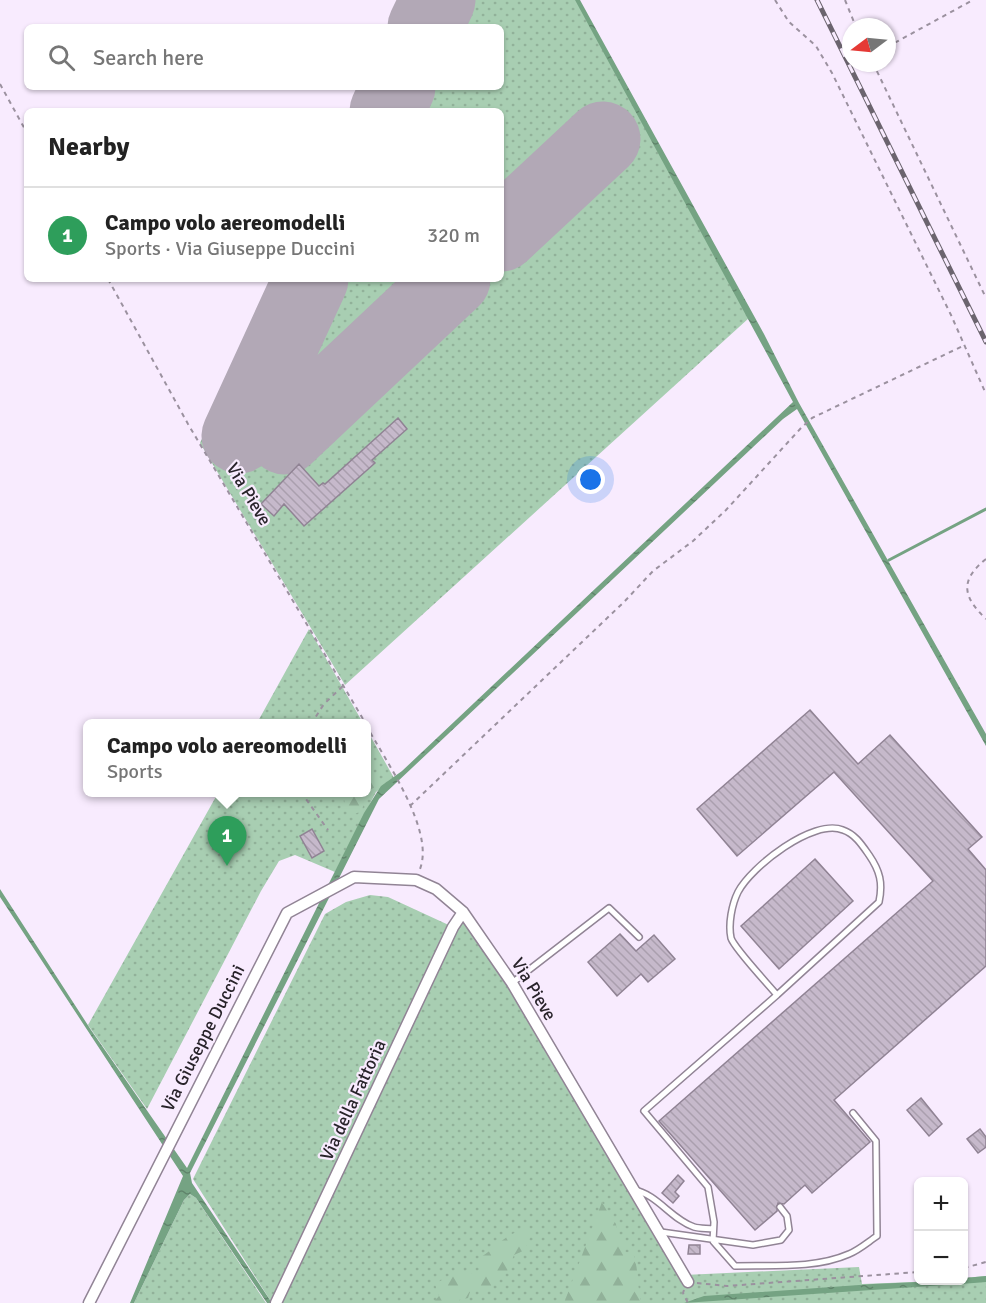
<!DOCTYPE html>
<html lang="en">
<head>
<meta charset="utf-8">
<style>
	:root { --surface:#fff; --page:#f6f6f6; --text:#222; --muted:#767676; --line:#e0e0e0; --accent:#116738 }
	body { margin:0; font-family:Signika,sans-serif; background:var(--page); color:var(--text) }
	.controls { position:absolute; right:18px; bottom:18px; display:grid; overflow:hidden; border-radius:9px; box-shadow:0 2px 4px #0004 }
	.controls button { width:54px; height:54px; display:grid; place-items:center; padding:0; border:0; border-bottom:2px solid var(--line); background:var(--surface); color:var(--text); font:30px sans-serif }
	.compass { position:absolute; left:842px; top:18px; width:54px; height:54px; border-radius:50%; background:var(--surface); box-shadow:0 2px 4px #0004; rotate:254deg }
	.you { position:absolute; left:591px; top:480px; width:21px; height:21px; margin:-15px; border:4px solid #fff; border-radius:50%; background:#1a73e8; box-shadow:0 0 0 9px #1a73e833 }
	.badge { display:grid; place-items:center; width:39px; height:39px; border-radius:50%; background:var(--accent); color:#fff; font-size:20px; font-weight:700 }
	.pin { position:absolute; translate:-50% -50px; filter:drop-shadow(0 2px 3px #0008) }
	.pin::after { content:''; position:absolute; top:32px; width:21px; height:18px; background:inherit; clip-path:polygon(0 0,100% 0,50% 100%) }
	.popup { position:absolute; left:83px; top:719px; width:288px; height:78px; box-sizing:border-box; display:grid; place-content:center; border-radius:9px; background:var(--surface); filter:drop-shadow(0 2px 4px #0005); font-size:20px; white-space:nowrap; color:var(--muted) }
	.popup b { font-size:22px; color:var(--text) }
	.popup::after { content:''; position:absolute; left:50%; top:100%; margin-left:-12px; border:12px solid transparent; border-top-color:var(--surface) }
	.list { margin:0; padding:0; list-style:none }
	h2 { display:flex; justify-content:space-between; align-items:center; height:78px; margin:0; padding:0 24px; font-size:26px }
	h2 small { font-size:20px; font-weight:400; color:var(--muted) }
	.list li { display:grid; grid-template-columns:39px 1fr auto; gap:18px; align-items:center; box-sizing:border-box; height:96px; padding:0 24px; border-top:2px solid var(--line) }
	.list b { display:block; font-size:22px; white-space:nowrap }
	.list p { margin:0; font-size:20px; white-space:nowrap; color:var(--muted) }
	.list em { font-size:20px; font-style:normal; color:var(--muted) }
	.icon { flex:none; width:33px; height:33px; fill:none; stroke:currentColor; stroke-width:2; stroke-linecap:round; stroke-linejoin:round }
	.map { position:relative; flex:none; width:986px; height:1303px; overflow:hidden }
	.search { position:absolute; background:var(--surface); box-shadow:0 2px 4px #0004; left:24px; top:24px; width:480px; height:66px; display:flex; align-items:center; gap:15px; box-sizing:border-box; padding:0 21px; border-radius:9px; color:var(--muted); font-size:22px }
	.panel { position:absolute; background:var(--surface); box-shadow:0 2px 4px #0004; left:24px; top:108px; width:480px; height:174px; border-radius:9px }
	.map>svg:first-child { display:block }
	.grass { fill:url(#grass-dots) }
	.forest { fill:url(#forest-firs) }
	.water { fill:url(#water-ripples) }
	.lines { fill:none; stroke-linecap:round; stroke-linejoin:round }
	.stream { stroke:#75a383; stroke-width:3 }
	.runway { stroke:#b2a8b6; stroke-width:75 }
	.building { fill:url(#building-back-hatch); stroke:#908394; stroke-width:1.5 }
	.service-casing { stroke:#918495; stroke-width:8 }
	.minor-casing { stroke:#918495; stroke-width:13 }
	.path { stroke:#9b919f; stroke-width:2; stroke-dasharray:4.5 4.5; stroke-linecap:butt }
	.service { stroke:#fff; stroke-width:5 }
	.minor { stroke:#fff; stroke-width:10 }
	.rail-casing { stroke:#6b646e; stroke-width:5 }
	.rail { stroke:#f8ebfe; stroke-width:3; stroke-dasharray:9; stroke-linecap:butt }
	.labels { text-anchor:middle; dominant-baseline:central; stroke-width:4.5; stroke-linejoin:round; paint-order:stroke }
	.street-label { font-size:18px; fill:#28232a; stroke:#f8ebfe }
</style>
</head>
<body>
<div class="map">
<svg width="986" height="1303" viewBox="0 0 986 1303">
	<defs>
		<pattern id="grass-dots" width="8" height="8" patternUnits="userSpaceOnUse" patternTransform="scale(1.5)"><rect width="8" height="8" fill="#a8ceb2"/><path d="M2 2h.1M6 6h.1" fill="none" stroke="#91b199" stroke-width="1.8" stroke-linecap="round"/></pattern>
		<pattern id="forest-firs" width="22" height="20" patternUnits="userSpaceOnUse" patternTransform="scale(1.5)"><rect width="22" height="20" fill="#a8ceb2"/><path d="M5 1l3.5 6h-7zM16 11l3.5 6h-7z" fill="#91b199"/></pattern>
		<pattern id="water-ripples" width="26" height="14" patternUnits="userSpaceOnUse" patternTransform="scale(1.5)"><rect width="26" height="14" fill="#75a383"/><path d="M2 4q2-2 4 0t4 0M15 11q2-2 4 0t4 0" fill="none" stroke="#60846b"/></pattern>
		<pattern id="building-back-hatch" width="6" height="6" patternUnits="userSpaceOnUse" patternTransform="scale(1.5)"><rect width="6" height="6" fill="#c6b9cb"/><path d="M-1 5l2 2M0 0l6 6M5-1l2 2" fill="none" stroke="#aa9fae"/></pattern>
	</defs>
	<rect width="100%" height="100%" fill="#f8ebfe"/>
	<!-- grass -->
	<path class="grass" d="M 403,0 L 576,0 L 749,318 L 345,685 L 200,443 L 275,279 L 501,279 L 501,111 L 352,111 L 363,87 L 501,87 L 501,27 L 391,27 Z
		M 309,629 L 363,723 L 257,723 Z
		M 367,730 L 394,778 L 376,792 L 335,872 L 295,855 L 279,861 L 261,891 L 147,1109 L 88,1025 L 218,793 L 366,792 Z
		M 370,895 L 388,897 L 453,927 L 463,912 L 684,1275 L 859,1267 L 862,1284 L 964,1280 L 964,1278 L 986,1276 L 986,1303 L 272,1303 L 193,1179 L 325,914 L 346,902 Z
		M 190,1194 L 196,1198 L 266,1303 L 134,1303 L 184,1200 Z"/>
	<!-- forest -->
	<path class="forest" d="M 367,761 L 370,771 L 379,778 L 378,785 L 370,790 L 371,796 L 364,801 L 362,811 L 352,815 L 346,809 L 344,799 L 337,797 L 335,793 L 366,792 Z
		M 602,1202 L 616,1224 L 619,1243 L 625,1237 L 625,1252 L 633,1253 C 639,1269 637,1286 641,1303 L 564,1303 Z
		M 526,1228 L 530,1237 L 525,1250 L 514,1255 L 507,1272 L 499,1274 L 495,1283 L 487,1290 L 471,1289 L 468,1298 L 459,1300 L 459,1303 L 433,1303 L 439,1296 L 435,1284 L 461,1269 L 478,1276 L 481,1257 C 499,1245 503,1236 526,1228 Z"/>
	<!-- water -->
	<path class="water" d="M 575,0 L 580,0 L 764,334 L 799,403 L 986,734 L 986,746 L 797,409 L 783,419 L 379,799 L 190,1173 L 192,1183 L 272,1303 L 267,1303 L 196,1198 L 190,1194 L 184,1200 L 134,1303 L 130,1303 L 183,1176 L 0,897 L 0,889 L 91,1030 L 187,1168 L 364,813 L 381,786 L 402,771 L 793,402 Z
		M 986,1276 L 986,1282 L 974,1283 L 684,1303 L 704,1296 L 873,1284 L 964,1280 L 964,1278 Z"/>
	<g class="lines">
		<!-- stream -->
		<path class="stream" d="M 889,560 L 986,509"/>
		<!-- runway -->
		<path class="runway" d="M 425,27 L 438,0
			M 387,111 L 398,87
			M 501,234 L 603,139
			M 239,436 L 311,279
			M 285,437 L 453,279"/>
	</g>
	<!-- building -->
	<path class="building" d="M 398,418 L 407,429 L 372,460 L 375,463 L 304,526 L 284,504 L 274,516 L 261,504 L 299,464 L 319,486 L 323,483 L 325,484 Z
		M 810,710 L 858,764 L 890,735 L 982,837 L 968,849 L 986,870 L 986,966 L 834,1100 L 870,1142 L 812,1193 L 805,1185 L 784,1204 L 778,1203 L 777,1211 L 755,1230 L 659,1121 L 933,881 L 834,772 L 737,856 L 697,809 Z
		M 312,829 L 324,851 L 312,858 L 300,836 Z
		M 815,859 L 853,901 L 779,969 L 741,926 Z
		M 620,934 L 636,951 L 654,935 L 675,959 L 648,982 L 641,974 L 617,996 L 588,962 Z
		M 921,1098 L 942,1124 L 929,1136 L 907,1110 Z
		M 980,1129 L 986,1137 L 986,1147 L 978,1153 L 967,1139 Z
		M 678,1175 L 684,1181 L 675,1192 L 679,1196 L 673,1203 L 662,1193 Z
		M 689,1245 L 700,1245 L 700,1254 L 688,1254 Z"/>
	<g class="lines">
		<!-- service casing -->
		<g class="service-casing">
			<path id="service" d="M 512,983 L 609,908 L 639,937
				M 777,995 L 879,902 C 883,883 880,871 869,855 C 862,845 855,834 843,830 C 813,818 751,867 738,892 C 732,904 728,924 731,938 C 734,948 768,984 777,995 L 644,1111 L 708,1187 L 714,1222 L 713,1241 L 735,1266 C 772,1265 815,1269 849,1254 C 859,1250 868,1242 877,1236 L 876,1141 L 853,1113
				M 634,1190 C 657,1194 672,1220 694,1227 C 700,1229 708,1228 713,1229
				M 661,1232 L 753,1245 L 781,1240 L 789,1230 L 787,1216 L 780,1207"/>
		</g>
		<!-- minor casing -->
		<g class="minor-casing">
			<path id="minor" d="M 89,1303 L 287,913 L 354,877 L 416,880 L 436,889 L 463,912 L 512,983 L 688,1282
				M 276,1303 L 453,927 L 463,912"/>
		</g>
		<!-- path -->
		<path class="path" d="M 775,0 L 789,22 L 816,46 L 832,73 L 951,315 L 986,394
			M 845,0 L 856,27
			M 887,47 L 973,0
			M 873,63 L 986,298
			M 0,84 L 27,133
			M 108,279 L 188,424 L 366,724
			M 986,559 C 960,580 962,596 986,619
			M 311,724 L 324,704 L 344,685
			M 366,725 C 385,760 435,830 420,869
			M 301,792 L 328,830
			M 410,806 L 624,602 L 653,571 L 693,541 L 726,510 L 801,428 L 812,418 L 965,345
			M 964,1268 L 986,1262
			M 697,1283 L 727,1286 L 918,1272
			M 684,1290 L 683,1293 L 688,1303"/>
		<!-- service -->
		<use href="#service" class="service"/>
		<!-- minor -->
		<use href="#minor" class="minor"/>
		<!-- rail casing -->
		<g class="rail-casing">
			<path id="rail" d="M 817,0 L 986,342"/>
		</g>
		<!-- rail -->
		<use href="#rail" class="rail"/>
	</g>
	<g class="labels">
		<!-- street labels -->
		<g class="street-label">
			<text transform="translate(249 494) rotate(59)">Via Pieve</text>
			<text transform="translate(534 989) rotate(59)">Via Pieve</text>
			<text transform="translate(203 1038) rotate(-63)">Via Giuseppe Duccini</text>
			<text transform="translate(353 1100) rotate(-65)">Via della Fattoria</text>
		</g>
	</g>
</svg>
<div class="controls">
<button>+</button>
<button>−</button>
</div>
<svg class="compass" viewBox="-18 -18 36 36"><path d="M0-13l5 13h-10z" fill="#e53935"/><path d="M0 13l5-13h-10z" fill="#767676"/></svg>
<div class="you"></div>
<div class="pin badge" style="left:227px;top:866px;background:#2e9e5b">1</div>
<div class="popup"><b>Campo volo aereomodelli</b>Sports</div>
<div class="search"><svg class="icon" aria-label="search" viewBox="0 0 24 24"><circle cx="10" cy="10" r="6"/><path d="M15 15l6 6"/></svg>Search here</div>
<section class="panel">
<h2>Nearby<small></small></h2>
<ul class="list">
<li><span class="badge" style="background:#2e9e5b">1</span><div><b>Campo volo aereomodelli</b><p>Sports · Via Giuseppe Duccini</p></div><em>320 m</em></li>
</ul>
</section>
</div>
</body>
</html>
